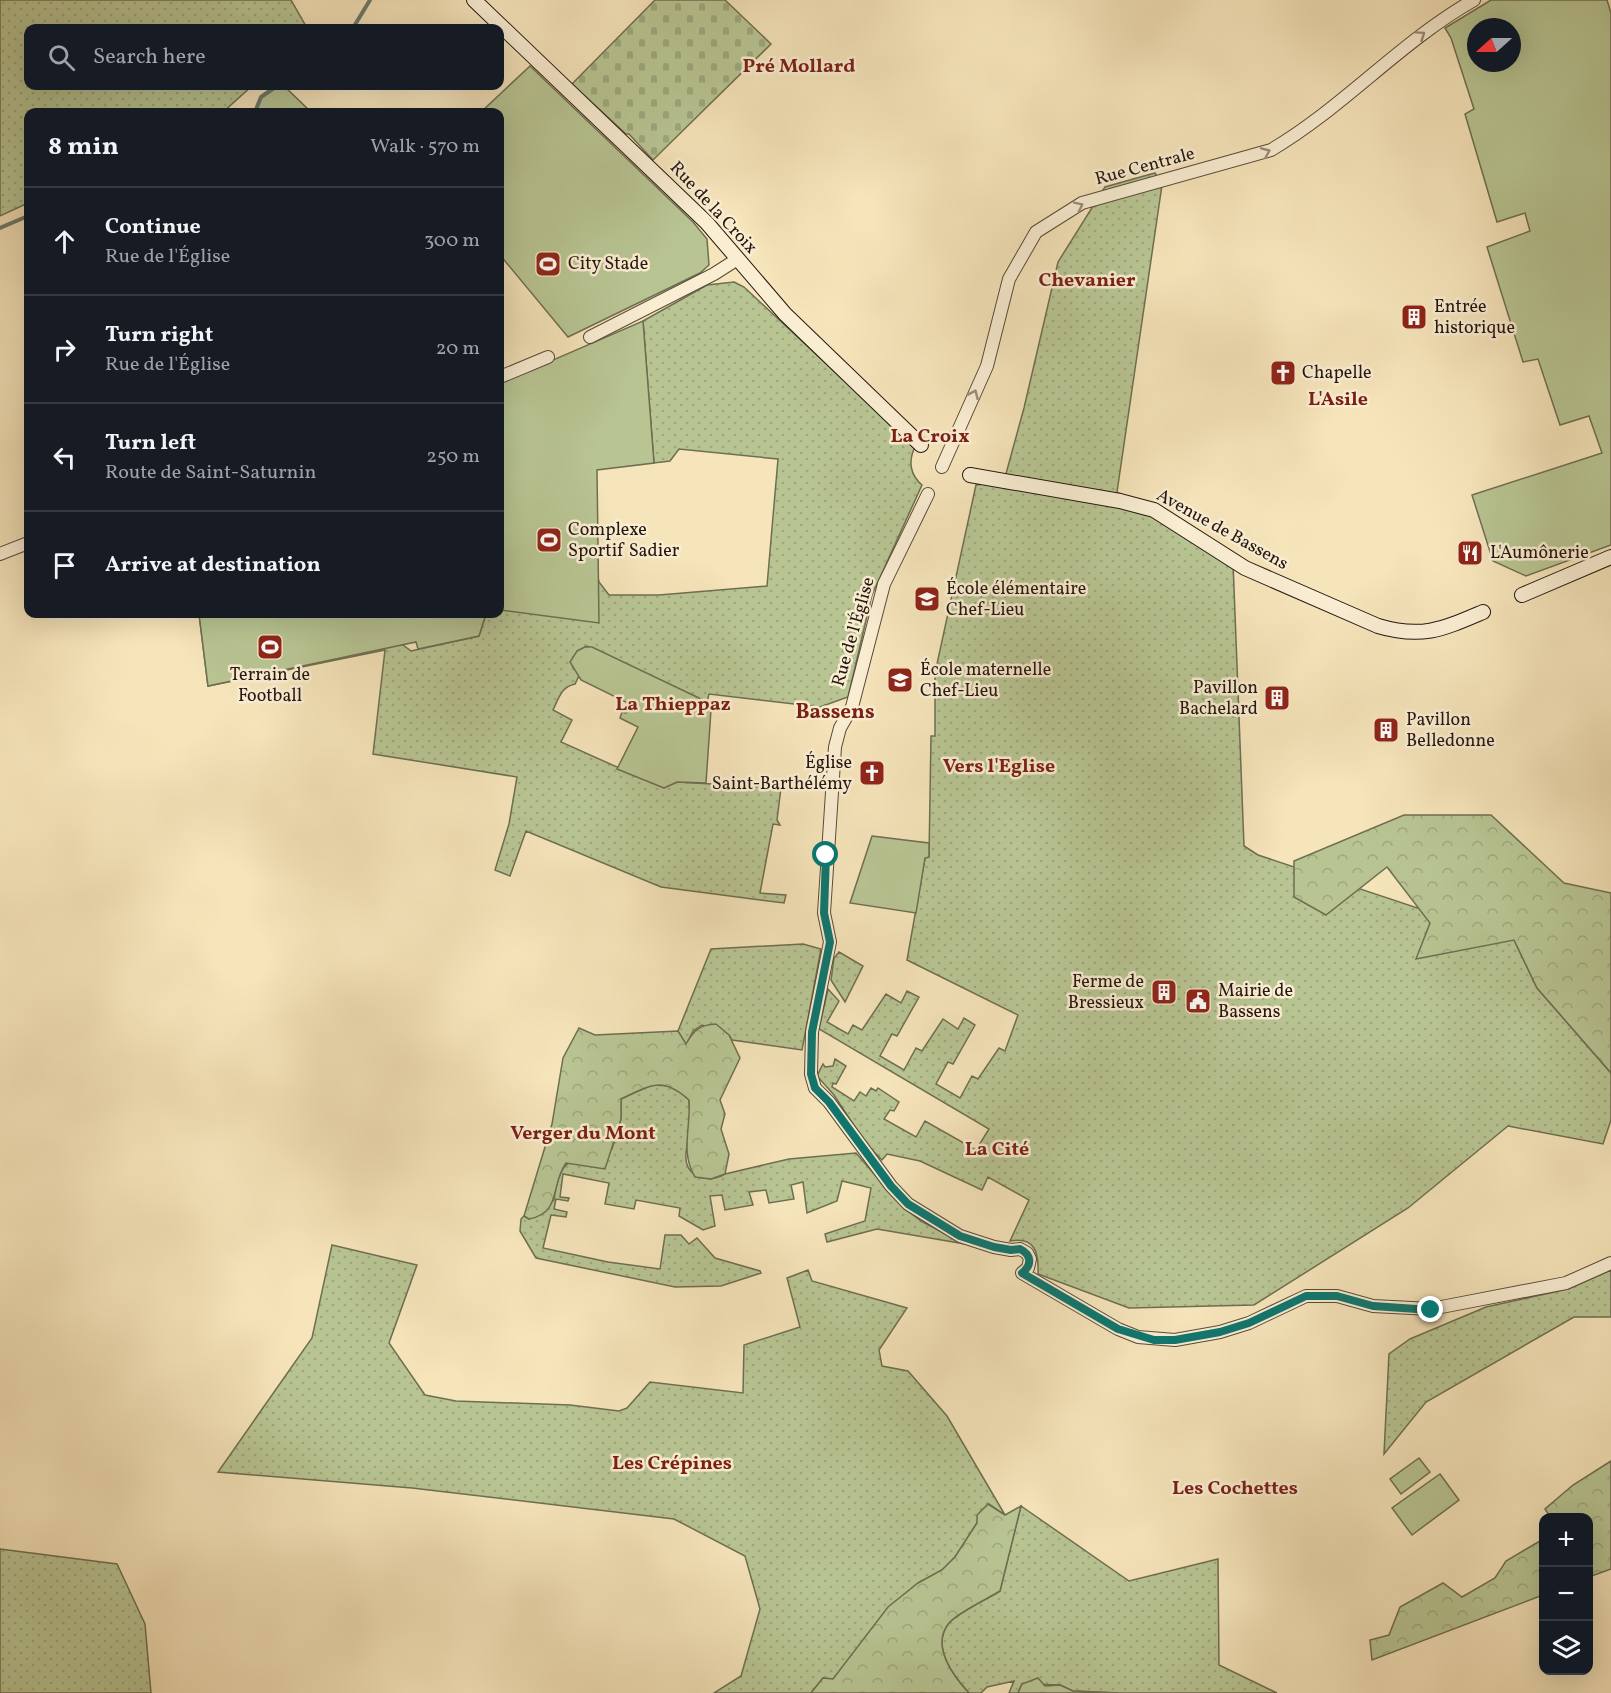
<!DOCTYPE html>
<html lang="en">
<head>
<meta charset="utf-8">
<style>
	:root { --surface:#171b24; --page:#20242c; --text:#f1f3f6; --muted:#9ea1a6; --line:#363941 }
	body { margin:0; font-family:Vollkorn,serif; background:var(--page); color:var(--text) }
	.controls { position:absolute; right:18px; bottom:18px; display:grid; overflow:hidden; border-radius:12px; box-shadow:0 6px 24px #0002 }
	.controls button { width:54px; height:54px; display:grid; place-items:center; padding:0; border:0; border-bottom:2px solid var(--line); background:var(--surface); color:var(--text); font:30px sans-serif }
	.compass { position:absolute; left:1467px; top:18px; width:54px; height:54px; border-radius:50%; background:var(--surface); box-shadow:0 6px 24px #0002; rotate:249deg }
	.stop { position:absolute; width:18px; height:18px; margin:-14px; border:4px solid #0f766e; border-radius:50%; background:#fff }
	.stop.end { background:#0f766e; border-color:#fff; box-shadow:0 2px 6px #0008 }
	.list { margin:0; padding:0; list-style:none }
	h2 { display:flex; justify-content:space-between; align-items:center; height:78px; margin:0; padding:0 24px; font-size:26px }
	h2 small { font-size:20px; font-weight:400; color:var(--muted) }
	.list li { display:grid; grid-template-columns:39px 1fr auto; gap:18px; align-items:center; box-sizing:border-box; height:108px; padding:0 24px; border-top:2px solid var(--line) }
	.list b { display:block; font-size:22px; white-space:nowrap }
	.list p { margin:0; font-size:20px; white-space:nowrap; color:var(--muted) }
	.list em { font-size:20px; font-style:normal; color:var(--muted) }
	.icon { flex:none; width:33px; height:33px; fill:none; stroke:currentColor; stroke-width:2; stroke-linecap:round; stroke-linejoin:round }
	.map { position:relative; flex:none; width:1611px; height:1693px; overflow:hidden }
	.search { position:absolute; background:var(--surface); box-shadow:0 6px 24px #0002; left:24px; top:24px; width:480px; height:66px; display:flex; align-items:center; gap:15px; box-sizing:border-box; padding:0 21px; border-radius:12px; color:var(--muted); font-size:22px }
	.panel { position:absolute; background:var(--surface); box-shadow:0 6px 24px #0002; left:24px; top:108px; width:480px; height:510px; border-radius:12px }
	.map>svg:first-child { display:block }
	.grass { fill:url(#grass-dots); stroke:#6e6e51; stroke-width:1.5 }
	.forest { fill:url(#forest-crowns); stroke:#6e6e51; stroke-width:1.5 }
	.cemetery { fill:url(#cemetery-stones); stroke:#6e6e51; stroke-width:1.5 }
	.green { fill:#b8c593; stroke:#6e6e51; stroke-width:1.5; fill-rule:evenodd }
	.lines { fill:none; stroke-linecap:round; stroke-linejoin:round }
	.stream { stroke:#6d7b6d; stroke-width:4 }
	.tertiary-casing { stroke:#594a3a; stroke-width:14 }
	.secondary-casing { stroke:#25160f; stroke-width:16 }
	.tertiary { stroke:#f9edd2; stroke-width:12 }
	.secondary { stroke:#f9edd2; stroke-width:14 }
	.oneway { stroke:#9a8c7a }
	.route { stroke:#0f766e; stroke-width:8 }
	.labels { text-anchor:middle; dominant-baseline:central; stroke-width:5; stroke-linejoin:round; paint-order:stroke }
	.street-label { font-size:18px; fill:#25160f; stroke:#f9edd2 }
	.poi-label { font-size:18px; fill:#25160f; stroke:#f9edd2; text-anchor:start }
	.neighbourhood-label { font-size:20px; font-weight:bold; fill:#7a1f14; stroke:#f9edd2 }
	.quarter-label { font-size:21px; font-weight:bold; fill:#7a1f14; stroke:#f9edd2 }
</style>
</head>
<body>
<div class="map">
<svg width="1611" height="1693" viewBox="0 0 1611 1693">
	<defs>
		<pattern id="grass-dots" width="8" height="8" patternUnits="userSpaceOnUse" patternTransform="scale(1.5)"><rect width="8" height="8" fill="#b8c593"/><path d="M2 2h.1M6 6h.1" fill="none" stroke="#9ea87e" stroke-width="1.8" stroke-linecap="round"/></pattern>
		<pattern id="forest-crowns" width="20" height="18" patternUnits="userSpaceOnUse" patternTransform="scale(1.5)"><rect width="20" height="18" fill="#b8c593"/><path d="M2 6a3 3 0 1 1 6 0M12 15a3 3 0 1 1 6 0" fill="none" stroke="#9ea87e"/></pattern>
		<pattern id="cemetery-stones" width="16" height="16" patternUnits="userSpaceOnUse" patternTransform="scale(1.5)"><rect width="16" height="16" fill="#b8c593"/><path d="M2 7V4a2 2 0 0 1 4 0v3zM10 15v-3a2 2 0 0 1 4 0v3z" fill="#9ea87e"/></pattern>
	</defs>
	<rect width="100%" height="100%" fill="#f6e4ba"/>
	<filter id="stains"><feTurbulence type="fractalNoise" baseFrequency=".00333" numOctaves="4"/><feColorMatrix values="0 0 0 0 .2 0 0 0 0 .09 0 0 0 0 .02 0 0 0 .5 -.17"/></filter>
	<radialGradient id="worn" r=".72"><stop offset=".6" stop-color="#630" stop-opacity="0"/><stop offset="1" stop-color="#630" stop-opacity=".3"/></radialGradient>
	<!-- grass -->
	<path class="grass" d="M 0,0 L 291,0 L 307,28 L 28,28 L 28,86 L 252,86 L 223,112 L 28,112 L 28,203 L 0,216 Z
		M 1155,173 L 1162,185 L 1117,492 L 1233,562 L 1244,846 L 1258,855 L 1514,940 L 1537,988 L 1611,1073 L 1611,1120 L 1603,1144 L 1508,1126 L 1408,1208 L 1254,1305 L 1129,1308 L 1038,1274 C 1039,1253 1035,1236 1010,1241 L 1029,1200 L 988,1177 L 982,1190 L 920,1161 L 887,1154 L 882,1160 L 866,1144 L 834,1095 L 817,1076 L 823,1064 L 825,1067 L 833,1066 L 835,1059 L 846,1066 L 836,1084 L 833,1083 L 832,1087 L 854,1101 L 860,1092 L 866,1096 L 871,1088 L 876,1091 L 878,1088 L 899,1102 L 894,1111 L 890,1110 L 884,1119 L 916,1137 L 925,1121 L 976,1150 L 989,1129 L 819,1029 L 828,989 L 839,1001 L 827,1022 L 848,1034 L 853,1025 L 862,1030 L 886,994 L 901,1003 L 907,991 L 919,997 L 897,1036 L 892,1034 L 880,1056 L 904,1070 L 916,1048 L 922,1051 L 943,1019 L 958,1029 L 964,1018 L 975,1025 L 953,1064 L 948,1062 L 936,1084 L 960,1098 L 972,1076 L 978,1079 L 999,1048 L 1005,1051 L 1018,1015 L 907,960 L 925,858 L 929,857 L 931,736 L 935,736 L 935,673 L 976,485 L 1004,481 L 1024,408 L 1058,262 L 1105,187 Z
		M 734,282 L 744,287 L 915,447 C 908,461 910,475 922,485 L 872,595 L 848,697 L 820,707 L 709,694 L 707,702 L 587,646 L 577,651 L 573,667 L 582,677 L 579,676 L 575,684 C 562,687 560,695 553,710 L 572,720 L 561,742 L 664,788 L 677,782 L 781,788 L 777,820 L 780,825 L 773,824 L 760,893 L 786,895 L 784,903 L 661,887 L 526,831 L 510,876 L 495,870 L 509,824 L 517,777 L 373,754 L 385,650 L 208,686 L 199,614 L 403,645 L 411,651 L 479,636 L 486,614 L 500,614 L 500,554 L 596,569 L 599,582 L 609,595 L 659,595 L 767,586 L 778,459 L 679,449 L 670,461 L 654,463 L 643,321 L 707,285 Z
		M 803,944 L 821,949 L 802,1050 L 732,1040 L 729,1035 L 702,1025 L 693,1031 L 686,1045 L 678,1031 L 711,949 Z
		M 839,952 L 863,966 L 845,1002 L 831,980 L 834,958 Z
		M 651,1085 L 673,1086 L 689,1100 C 689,1108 691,1116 690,1124 C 690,1134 687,1143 686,1153 C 684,1177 707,1184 725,1174 L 789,1159 L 856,1153 L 903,1207 L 921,1221 L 965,1244 L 877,1229 L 827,1242 L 825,1234 L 865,1221 L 871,1188 L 842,1181 L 837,1201 L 807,1213 L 803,1182 L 791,1185 L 794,1199 L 769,1203 L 766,1190 L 749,1192 L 753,1205 L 725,1210 L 722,1195 L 710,1196 L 715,1226 L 703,1230 L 679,1216 L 680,1208 L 636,1200 L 634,1209 L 605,1204 L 609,1183 L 563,1174 L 560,1197 L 569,1198 L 568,1201 L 556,1199 L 554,1209 L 567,1212 L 566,1217 L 551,1215 L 543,1248 L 608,1262 L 660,1269 L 665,1235 L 681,1235 L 689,1244 L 697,1238 L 715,1258 L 760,1271 L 761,1273 L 721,1286 L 675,1287 L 536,1258 L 520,1231 L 521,1219 L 524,1216 L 529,1219 L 554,1200 C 560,1154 572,1161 612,1149 L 621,1119 L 621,1099 Z
		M 332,1245 L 417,1265 L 389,1343 L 425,1395 L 456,1401 L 570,1405 L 619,1411 L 627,1408 L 650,1382 L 743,1393 L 744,1345 L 800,1327 L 787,1278 L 808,1270 L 812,1281 L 907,1308 L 879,1350 L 882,1366 L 908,1371 L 947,1416 L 1005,1515 L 989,1504 L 955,1557 L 942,1570 L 918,1583 L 833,1679 L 823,1678 L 811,1693 L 714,1693 L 741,1676 L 760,1609 L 745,1556 L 674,1519 L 412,1488 L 218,1472 L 312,1338 Z
		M 1611,1270 L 1611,1317 L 1574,1317 L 1426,1402 L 1384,1454 L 1389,1354 L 1410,1339 L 1486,1307 L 1568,1289 Z
		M 1021,1506 L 1129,1581 L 1218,1559 L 1219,1665 L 1277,1693 L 1118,1693 L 1073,1691 L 1060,1685 L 1022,1684 L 1018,1693 L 1009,1693 L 1014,1681 L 987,1687 L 981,1693 L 969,1693 C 954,1677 930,1646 949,1623 C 956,1614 989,1598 1000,1591 Z
		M 0,1549 L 117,1564 L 145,1624 L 151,1693 L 0,1693 Z"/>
	<!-- forest -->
	<path class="forest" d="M 1404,815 L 1491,815 L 1564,883 L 1611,893 L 1611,1073 L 1537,988 L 1514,940 L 1416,959 L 1430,923 L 1387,867 L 1326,915 L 1294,897 L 1294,861 Z
		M 716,1024 L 729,1035 L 740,1058 L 720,1100 L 725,1114 L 721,1129 L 729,1154 L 725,1174 L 711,1179 L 695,1177 C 680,1153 691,1128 689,1100 C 662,1076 651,1085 621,1099 L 621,1119 L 605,1169 L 566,1163 C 550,1185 562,1213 529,1219 L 524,1216 L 552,1124 L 563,1058 L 579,1028 L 595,1035 L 678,1031 L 686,1044 C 694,1030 699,1025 716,1024 Z
		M 1611,1461 L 1611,1569 L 1589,1577 L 1588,1518 L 1550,1517 L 1545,1509 L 1573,1485 Z
		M 988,1504 L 1005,1515 L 1021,1506 L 1000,1591 C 987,1599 958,1612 949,1623 C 930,1646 954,1677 969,1693 L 811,1693 L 823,1678 L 833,1679 L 888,1607 L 918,1583 L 942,1570 L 955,1557 L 977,1523 L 977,1515 Z
		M 1543,1539 L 1543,1595 L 1372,1660 L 1370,1640 L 1389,1635 L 1400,1607 L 1443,1583 L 1462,1597 L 1495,1578 L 1506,1561 Z
		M 1038,1678 L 1045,1686 L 1060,1685 L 1073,1691 L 1118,1693 L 1018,1693 L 1022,1684 Z"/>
	<!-- cemetery -->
	<path class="cemetery" d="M 655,0 L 725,0 L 771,44 L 653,160 L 629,134 L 626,134 L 572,84 Z"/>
	<!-- green -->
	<path class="green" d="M 1491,0 L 1607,0 L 1611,13 L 1611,545 L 1526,576 L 1493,561 L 1472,495 L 1602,453 L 1589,416 L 1560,425 L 1538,359 L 1523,362 L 1487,247 L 1530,231 L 1525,213 L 1497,222 L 1465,114 L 1474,109 L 1451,38 L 1445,28 ZM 1476,27 L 1512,27 L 1512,63 L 1476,63 Z
		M 530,66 L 693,222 L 707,239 L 709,265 L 700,273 L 568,337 L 500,255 L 500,112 L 481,112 Z
		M 277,86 L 284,86 L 311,112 L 261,112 L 257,109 L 261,97 Z
		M 643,321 L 654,463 L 597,470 L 599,623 L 500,610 L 500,383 Z
		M 199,614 L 486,614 L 479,636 L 418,649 L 416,642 L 208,686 Z
		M 585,647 L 592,647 L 720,708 L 711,710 L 706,783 L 677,782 L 664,788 L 617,769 L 638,727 L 620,718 L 622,712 L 626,713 L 630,704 L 581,680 L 570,662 L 577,651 Z
		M 872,836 L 929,843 L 929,857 L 925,858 L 916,913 L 850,903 Z
		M 1419,1458 L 1430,1472 L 1401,1494 L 1390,1479 Z
		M 1440,1474 L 1459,1500 L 1412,1535 L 1392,1508 Z"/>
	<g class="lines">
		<!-- stream -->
		<path class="stream" d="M 353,28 L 370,0
			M 255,112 L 261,97 L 277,86
			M 0,228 L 28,216"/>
		<!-- tertiary casing -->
		<g class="tertiary-casing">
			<path id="tertiary" d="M 590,337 L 714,274 L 736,260
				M 500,377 L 548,357
				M 942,467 L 987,366 L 1009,279 L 1036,232 L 1082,203 L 1271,150 C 1344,107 1400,42 1474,0
				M 928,494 L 884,584 L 852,707 L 840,728 L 835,747 L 824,913 L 830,942 L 812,1032 L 811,1074 L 815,1088 L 829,1102 L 891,1186 L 908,1204 L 960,1236 L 994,1247 L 1011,1250 L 1020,1249 L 1027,1253 L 1030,1259 L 1028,1268 L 1022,1273 L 1118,1329 L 1138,1337 L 1175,1340 L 1220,1332 L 1249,1323 L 1306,1296 L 1337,1296 L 1373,1306 L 1431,1309 L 1566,1283 L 1611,1263
				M 0,554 L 28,543"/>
		</g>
		<!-- secondary casing -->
		<g class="secondary-casing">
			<path id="secondary" d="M 474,0 L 707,223 L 785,314 L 921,445
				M 970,475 L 1120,501 L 1154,510 L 1245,568 L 1378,626 C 1422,639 1443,629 1483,612
				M 1522,595 L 1611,557"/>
		</g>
		<!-- tertiary -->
		<use href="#tertiary" class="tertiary"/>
		<!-- secondary -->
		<use href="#secondary" class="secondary"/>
	</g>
	<!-- one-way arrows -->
	<defs><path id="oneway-chevron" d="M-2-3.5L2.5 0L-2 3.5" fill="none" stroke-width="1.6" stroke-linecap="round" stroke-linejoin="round" transform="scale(1.5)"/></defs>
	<g class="oneway">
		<use href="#oneway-chevron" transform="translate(1421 35) rotate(-35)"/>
		<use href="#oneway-chevron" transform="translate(1266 152) rotate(-23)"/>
		<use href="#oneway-chevron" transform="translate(1079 206) rotate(-26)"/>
		<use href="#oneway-chevron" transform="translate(974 394) rotate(-66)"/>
	</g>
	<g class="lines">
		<!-- route -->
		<path class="route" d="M 826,855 L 824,913 L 830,942 L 812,1032 L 811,1074 L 815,1088 L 829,1102 L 891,1186 L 908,1204 L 960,1236 L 994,1247 L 1011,1250 L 1020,1249 C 1032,1255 1032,1265 1022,1273 L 1118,1329 L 1154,1340 L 1175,1340 L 1220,1332 L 1249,1323 L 1306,1296 L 1337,1296 L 1373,1306 L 1431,1310"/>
	</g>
	<!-- icons -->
	<defs>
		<g id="stadium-square" transform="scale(1.35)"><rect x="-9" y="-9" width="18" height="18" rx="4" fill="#8f2418" stroke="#f9edd2"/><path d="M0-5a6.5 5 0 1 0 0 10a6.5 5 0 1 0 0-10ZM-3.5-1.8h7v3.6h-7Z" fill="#fff"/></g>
		<g id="building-square" transform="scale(1.35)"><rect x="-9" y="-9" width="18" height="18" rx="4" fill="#8f2418" stroke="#f9edd2"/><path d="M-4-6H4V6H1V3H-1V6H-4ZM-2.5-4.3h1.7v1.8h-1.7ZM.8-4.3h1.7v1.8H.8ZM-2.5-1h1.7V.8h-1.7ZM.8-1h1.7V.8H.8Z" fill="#fff"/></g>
		<g id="church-square" transform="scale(1.35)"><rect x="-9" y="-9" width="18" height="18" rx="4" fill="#8f2418" stroke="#f9edd2"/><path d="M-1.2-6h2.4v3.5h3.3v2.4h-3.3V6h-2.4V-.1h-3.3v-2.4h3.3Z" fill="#fff"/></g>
		<g id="restaurant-square" transform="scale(1.35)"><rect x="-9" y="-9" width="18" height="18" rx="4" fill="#8f2418" stroke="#f9edd2"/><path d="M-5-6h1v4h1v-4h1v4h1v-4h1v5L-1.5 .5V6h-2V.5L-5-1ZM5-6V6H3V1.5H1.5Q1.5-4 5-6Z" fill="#fff"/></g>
		<g id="school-square" transform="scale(1.35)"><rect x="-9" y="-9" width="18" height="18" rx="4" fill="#8f2418" stroke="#f9edd2"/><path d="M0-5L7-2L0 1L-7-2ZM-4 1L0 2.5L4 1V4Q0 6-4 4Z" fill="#fff"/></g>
		<g id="civic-square" transform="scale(1.35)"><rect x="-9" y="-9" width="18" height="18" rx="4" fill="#8f2418" stroke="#f9edd2"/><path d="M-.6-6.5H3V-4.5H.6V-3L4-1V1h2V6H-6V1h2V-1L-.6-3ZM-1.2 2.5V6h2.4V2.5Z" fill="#fff"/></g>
	</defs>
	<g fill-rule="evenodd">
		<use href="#stadium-square" x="548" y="264"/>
		<use href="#building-square" x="1414" y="317"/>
		<use href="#church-square" x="1283" y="373"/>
		<use href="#stadium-square" x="549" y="540"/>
		<use href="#restaurant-square" x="1470" y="553"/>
		<use href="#school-square" x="927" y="599"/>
		<use href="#stadium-square" x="270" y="647"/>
		<use href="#school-square" x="900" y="680"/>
		<use href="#building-square" x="1277" y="698"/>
		<use href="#building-square" x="1386" y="730"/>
		<use href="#church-square" x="872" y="773"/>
		<use href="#building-square" x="1164" y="992"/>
		<use href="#civic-square" x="1198" y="1001"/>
	</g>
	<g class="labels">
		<!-- street labels -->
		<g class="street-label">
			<text transform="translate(1145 167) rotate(-15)">Rue Centrale</text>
			<text transform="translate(713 208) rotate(47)">Rue de la Croix</text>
			<text transform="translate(1222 530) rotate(29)">Avenue de Bassens</text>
			<text transform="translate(854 632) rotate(-74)">Rue de l'Église</text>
		</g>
		<!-- poi labels -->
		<g class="poi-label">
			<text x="568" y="264">City Stade</text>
			<text x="1434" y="307">Entrée<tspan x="1434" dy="21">historique</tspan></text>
			<text x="1302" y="373">Chapelle</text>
			<text x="568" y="530">Complexe<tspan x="568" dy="21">Sportif Sadier</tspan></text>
			<text x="1490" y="553">L'Aumônerie</text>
			<text x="946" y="589">École élémentaire<tspan x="946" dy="21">Chef-Lieu</tspan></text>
			<text x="920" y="670">École maternelle<tspan x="920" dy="21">Chef-Lieu</tspan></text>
			<text x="270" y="675" text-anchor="middle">Terrain de<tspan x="270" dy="21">Football</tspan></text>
			<text x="1258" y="688" text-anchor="end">Pavillon<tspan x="1258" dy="21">Bachelard</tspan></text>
			<text x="1406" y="720">Pavillon<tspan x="1406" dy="21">Belledonne</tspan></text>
			<text x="852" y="763" text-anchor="end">Église<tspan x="852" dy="21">Saint-Barthélémy</tspan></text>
			<text x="1144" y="982" text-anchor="end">Ferme de<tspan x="1144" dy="21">Bressieux</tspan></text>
			<text x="1218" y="991">Mairie de<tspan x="1218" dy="21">Bassens</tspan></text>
		</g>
		<!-- neighbourhood labels -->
		<g class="neighbourhood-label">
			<text x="799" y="67">Pré Mollard</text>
			<text x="1087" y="281">Chevanier</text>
			<text x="1338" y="400">L'Asile</text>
			<text x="930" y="437">La Croix</text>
			<text x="673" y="705">La Thieppaz</text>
			<text x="999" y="767">Vers l'Eglise</text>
			<text x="583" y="1134">Verger du Mont</text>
			<text x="997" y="1150">La Cité</text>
			<text x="672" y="1464">Les Crépines</text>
			<text x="1235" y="1489">Les Cochettes</text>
		</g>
		<!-- quarter labels -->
		<g class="quarter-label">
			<text x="835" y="712">Bassens</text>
		</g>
	</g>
	<rect width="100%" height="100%" filter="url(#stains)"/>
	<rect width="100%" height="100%" fill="url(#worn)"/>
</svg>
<div class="controls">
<button>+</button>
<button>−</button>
<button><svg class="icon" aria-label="layers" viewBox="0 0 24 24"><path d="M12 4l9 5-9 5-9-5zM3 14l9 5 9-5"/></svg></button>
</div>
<svg class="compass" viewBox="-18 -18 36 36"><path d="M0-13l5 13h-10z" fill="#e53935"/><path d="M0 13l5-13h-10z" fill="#9ea1a6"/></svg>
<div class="stop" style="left:826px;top:855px"></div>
<div class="stop end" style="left:1431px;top:1310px"></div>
<div class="search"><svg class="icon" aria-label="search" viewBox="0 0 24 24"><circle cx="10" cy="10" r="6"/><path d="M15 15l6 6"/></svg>Search here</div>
<section class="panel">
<h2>8 min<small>Walk · 570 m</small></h2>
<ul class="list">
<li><svg class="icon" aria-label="ahead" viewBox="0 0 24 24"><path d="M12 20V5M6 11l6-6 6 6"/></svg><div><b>Continue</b><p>Rue de l'Église</p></div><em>300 m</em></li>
<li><svg class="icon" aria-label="right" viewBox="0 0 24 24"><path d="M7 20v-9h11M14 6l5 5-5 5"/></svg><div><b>Turn right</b><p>Rue de l'Église</p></div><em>20 m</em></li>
<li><svg class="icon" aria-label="left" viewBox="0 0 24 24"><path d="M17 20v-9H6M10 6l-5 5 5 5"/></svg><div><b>Turn left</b><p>Route de Saint-Saturnin</p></div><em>250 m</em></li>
<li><svg class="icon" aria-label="arrive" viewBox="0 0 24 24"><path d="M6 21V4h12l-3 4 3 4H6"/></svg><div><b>Arrive at destination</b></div></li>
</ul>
</section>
</div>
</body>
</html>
